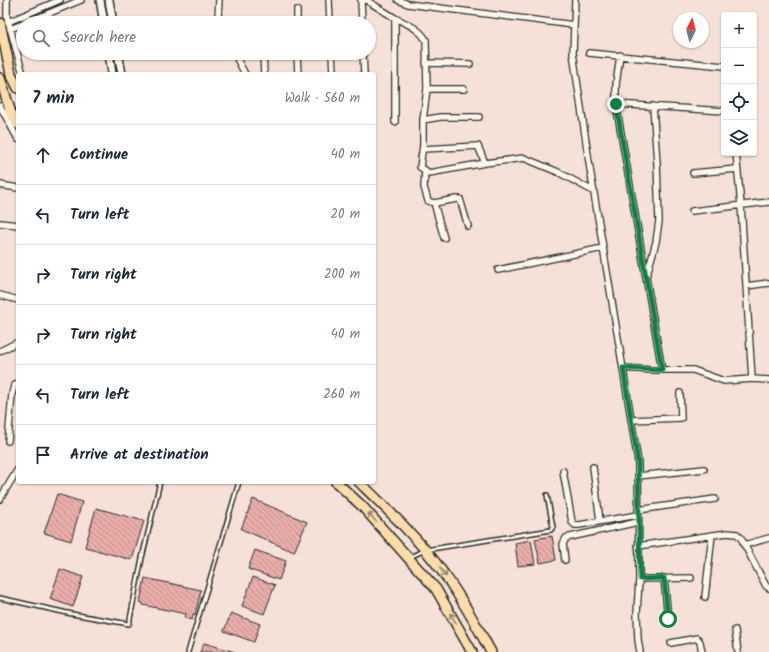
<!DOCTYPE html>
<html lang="en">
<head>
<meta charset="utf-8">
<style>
	:root { --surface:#fff; --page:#f2f2f3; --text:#1f2937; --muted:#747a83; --line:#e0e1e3 }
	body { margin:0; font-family:Kalam,sans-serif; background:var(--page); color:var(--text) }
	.controls { position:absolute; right:12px; top:12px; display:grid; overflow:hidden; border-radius:4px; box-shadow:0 1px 3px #0004 }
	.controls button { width:36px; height:36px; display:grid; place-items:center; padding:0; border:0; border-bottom:1px solid var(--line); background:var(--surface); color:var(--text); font:20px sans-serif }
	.compass { position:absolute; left:673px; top:12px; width:36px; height:36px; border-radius:50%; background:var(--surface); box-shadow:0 1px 3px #0004; rotate:6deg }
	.stop { position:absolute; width:12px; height:12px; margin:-9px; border:3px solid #0b8043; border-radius:50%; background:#fff }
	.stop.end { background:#0b8043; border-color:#fff; box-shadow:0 1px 4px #0008 }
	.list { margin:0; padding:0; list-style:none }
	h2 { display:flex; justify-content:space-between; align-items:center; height:52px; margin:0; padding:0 16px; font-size:17px }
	h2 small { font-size:13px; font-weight:400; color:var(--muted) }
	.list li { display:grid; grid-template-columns:26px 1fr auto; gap:12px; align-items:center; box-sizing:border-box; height:60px; padding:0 16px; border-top:1px solid var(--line) }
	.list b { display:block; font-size:15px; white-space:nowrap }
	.list em { font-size:13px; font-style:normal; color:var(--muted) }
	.icon { flex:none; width:22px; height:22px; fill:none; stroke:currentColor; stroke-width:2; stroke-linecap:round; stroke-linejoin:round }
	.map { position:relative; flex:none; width:769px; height:652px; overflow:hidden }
	.search { position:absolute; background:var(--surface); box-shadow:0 1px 3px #0004; left:16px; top:16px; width:360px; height:44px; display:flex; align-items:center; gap:10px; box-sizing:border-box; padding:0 14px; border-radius:22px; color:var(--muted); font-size:15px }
	.panel { position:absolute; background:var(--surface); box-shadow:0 1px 3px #0004; left:16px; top:72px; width:360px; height:412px; border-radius:4px }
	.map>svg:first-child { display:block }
	.building { fill:url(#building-back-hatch); stroke:#2b2b2b }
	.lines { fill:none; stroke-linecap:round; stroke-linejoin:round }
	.service-casing { stroke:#2b2b2b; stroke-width:6 }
	.minor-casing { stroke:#2b2b2b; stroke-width:8 }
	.tertiary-casing { stroke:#2b2b2b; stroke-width:10 }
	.trunk-casing { stroke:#2b2b2b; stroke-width:12 }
	.service { stroke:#fbf7ec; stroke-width:3 }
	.minor { stroke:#fbf7ec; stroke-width:5.5 }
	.tertiary { stroke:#fbf7ec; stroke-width:7 }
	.trunk { stroke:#faddab; stroke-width:9 }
	.oneway { stroke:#92846b }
	.route { stroke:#0b8043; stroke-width:5 }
</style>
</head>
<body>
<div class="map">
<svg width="769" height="652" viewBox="0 0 769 652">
	<defs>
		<pattern id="building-back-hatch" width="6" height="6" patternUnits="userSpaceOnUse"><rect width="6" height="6" fill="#e9aeaa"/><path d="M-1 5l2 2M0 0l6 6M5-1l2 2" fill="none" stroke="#bd8e8b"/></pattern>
	</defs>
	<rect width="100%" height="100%" fill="#f6e1d8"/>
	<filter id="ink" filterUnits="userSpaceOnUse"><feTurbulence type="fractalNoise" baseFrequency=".025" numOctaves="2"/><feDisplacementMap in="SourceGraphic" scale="8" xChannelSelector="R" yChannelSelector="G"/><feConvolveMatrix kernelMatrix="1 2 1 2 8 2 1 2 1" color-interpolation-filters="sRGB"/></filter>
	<g filter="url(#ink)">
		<!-- building -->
		<path class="building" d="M 57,494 L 82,502 L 71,541 L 44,533 Z
			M 253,499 L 307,522 L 294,552 L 241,529 Z
			M 96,508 L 144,521 L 132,560 L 85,547 Z
			M 552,536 L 556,560 L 540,563 L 535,539 Z
			M 531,540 L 535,564 L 518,566 L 515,543 Z
			M 255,550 L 286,561 L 279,580 L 248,569 Z
			M 60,569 L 83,577 L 73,607 L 50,599 Z
			M 253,577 L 275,585 L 264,614 L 242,606 Z
			M 145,578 L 201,590 L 195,615 L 193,614 L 192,620 L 185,618 L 186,614 L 143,605 L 143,603 L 140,602 Z
			M 231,613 L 260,624 L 254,642 L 224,631 Z
			M 204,643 L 235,652 L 200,652 Z"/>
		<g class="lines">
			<!-- service casing -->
			<g class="service-casing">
				<path id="service" d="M 410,557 L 425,550 L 551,530 L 553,527 L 547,495
					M 0,598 L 72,614 L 129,624 L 142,558 L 160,482
					M 188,652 L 239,482"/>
			</g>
			<!-- minor casing -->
			<g class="minor-casing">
				<path id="minor" d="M 7,0 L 7,17 L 23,74
					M 219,0 L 218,17 L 220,23
					M 329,0 L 330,23
					M 361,0 L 362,23
					M 366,0 L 395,18 L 395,122
					M 398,0 L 408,4 L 574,25
					M 575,0 L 573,53 L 590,169 L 617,332 L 638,462 L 639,579 L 637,613 L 638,640 L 640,652
					M 297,10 L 297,23
					M 395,18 C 407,24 419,28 426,40 L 427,89 L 423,120 L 423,145 L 420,167 L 429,173 L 485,163 L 524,158 L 558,172 L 593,191
					M 8,22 L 60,0
					M 25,23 L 81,0
					M 10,29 L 23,24
					M 234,53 L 245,74
					M 263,53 L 264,74
					M 297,53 L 298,74
					M 332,53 L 333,74
					M 363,53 L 364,74
					M 589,53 L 724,66
					M 620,55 L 616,85 L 616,104 L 662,370
					M 426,63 L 470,64
					M 427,89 L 464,89
					M 616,104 L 724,111
					M 0,106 L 18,139
					M 423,120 L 440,117 L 479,117
					M 423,149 L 478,146 L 485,163
					M 425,170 L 424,187 L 428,201 L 434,203 L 457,199 L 460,199 L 468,226
					M 693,173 L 737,169
					M 0,185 L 18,188
					M 434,203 L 444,238
					M 692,211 L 769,202
					M 0,223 L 18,225
					M 498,270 L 603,248
					M 647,274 L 656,242 L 659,221 L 657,163 L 653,106
					M 746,286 L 769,283
					M 0,295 L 18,300
					M 0,351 L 18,342
					M 623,368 L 652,370 L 693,370 L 724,381 L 752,379 L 741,205 L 736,153
					M 752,379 L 769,380
					M 631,420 L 681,418 L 680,393
					M 8,441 L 12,394 L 14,386 L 18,383
					M 593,467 L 600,521
					M 563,471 L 572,522 L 575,525 L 579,525 L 638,515
					M 638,476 L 704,469
					M 0,499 L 18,469
					M 638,510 L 715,499
					M 744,545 L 769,538
					M 638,546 L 727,533 L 737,534 L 741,538 L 766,586 L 769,588
					M 565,560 L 563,544 L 566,538 L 638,522
					M 664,578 L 668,619
					M 639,579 L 691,578
					M 705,597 L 712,535
					M 735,630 L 738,652
					M 671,643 L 697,638 L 700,642 L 702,652"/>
			</g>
			<!-- tertiary casing -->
			<g class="tertiary-casing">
				<path id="tertiary" d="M 100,0 L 104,23
					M 109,0 L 113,23
					M 109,53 L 112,74
					M 118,53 L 122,74"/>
			</g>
			<!-- trunk casing -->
			<g class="trunk-casing">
				<path id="trunk" d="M 0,23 L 11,74 L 18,88
					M 0,78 L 11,113 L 18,124
					M 336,482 L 362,506 L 436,589 L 472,652
					M 359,482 C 389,511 420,540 444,574 C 462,598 476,625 491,652"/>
			</g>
			<!-- service -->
			<use href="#service" class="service"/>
			<!-- minor -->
			<use href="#minor" class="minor"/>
			<!-- tertiary -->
			<use href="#tertiary" class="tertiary"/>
			<!-- trunk -->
			<use href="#trunk" class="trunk"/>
		</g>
		<!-- one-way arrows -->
		<defs><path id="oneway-shaft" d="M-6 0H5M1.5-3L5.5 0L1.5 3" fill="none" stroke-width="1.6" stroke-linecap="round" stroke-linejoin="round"/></defs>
		<g class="oneway">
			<use href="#oneway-shaft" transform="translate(372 517) rotate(-132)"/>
			<use href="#oneway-shaft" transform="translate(443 572) rotate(53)"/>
			<use href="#oneway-shaft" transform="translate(453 618) rotate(-120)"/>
		</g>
	</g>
	<g class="lines" filter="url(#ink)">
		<!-- route -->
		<path class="route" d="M 616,104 L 662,370 L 623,368 L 638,462 L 640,579 L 664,578 L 668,619"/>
	</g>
</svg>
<div class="controls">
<button>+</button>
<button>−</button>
<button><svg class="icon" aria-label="locate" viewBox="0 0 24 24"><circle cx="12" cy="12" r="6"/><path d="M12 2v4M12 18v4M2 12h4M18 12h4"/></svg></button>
<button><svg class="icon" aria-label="layers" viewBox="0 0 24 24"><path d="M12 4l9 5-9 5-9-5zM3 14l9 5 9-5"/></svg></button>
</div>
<svg class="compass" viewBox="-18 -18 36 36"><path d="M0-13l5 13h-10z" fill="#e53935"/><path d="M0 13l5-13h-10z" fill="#747a83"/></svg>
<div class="stop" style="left:668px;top:619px"></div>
<div class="stop end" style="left:616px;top:104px"></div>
<div class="search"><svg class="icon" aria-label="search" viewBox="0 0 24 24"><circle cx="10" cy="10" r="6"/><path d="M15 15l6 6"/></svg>Search here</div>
<section class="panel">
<h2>7 min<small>Walk · 560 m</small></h2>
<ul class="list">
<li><svg class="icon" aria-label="ahead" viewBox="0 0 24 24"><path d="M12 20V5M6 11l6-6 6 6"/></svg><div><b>Continue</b></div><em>40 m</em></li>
<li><svg class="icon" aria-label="left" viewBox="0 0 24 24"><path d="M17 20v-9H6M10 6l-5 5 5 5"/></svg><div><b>Turn left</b></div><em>20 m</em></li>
<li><svg class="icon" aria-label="right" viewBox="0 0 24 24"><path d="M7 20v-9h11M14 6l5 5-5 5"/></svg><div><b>Turn right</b></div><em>200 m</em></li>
<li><svg class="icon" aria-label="right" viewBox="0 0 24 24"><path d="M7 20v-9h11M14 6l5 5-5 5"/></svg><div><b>Turn right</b></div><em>40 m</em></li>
<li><svg class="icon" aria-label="left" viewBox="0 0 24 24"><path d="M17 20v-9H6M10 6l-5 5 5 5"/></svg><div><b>Turn left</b></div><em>260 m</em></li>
<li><svg class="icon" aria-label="arrive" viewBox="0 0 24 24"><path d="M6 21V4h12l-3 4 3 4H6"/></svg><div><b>Arrive at destination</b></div></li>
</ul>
</section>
</div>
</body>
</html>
